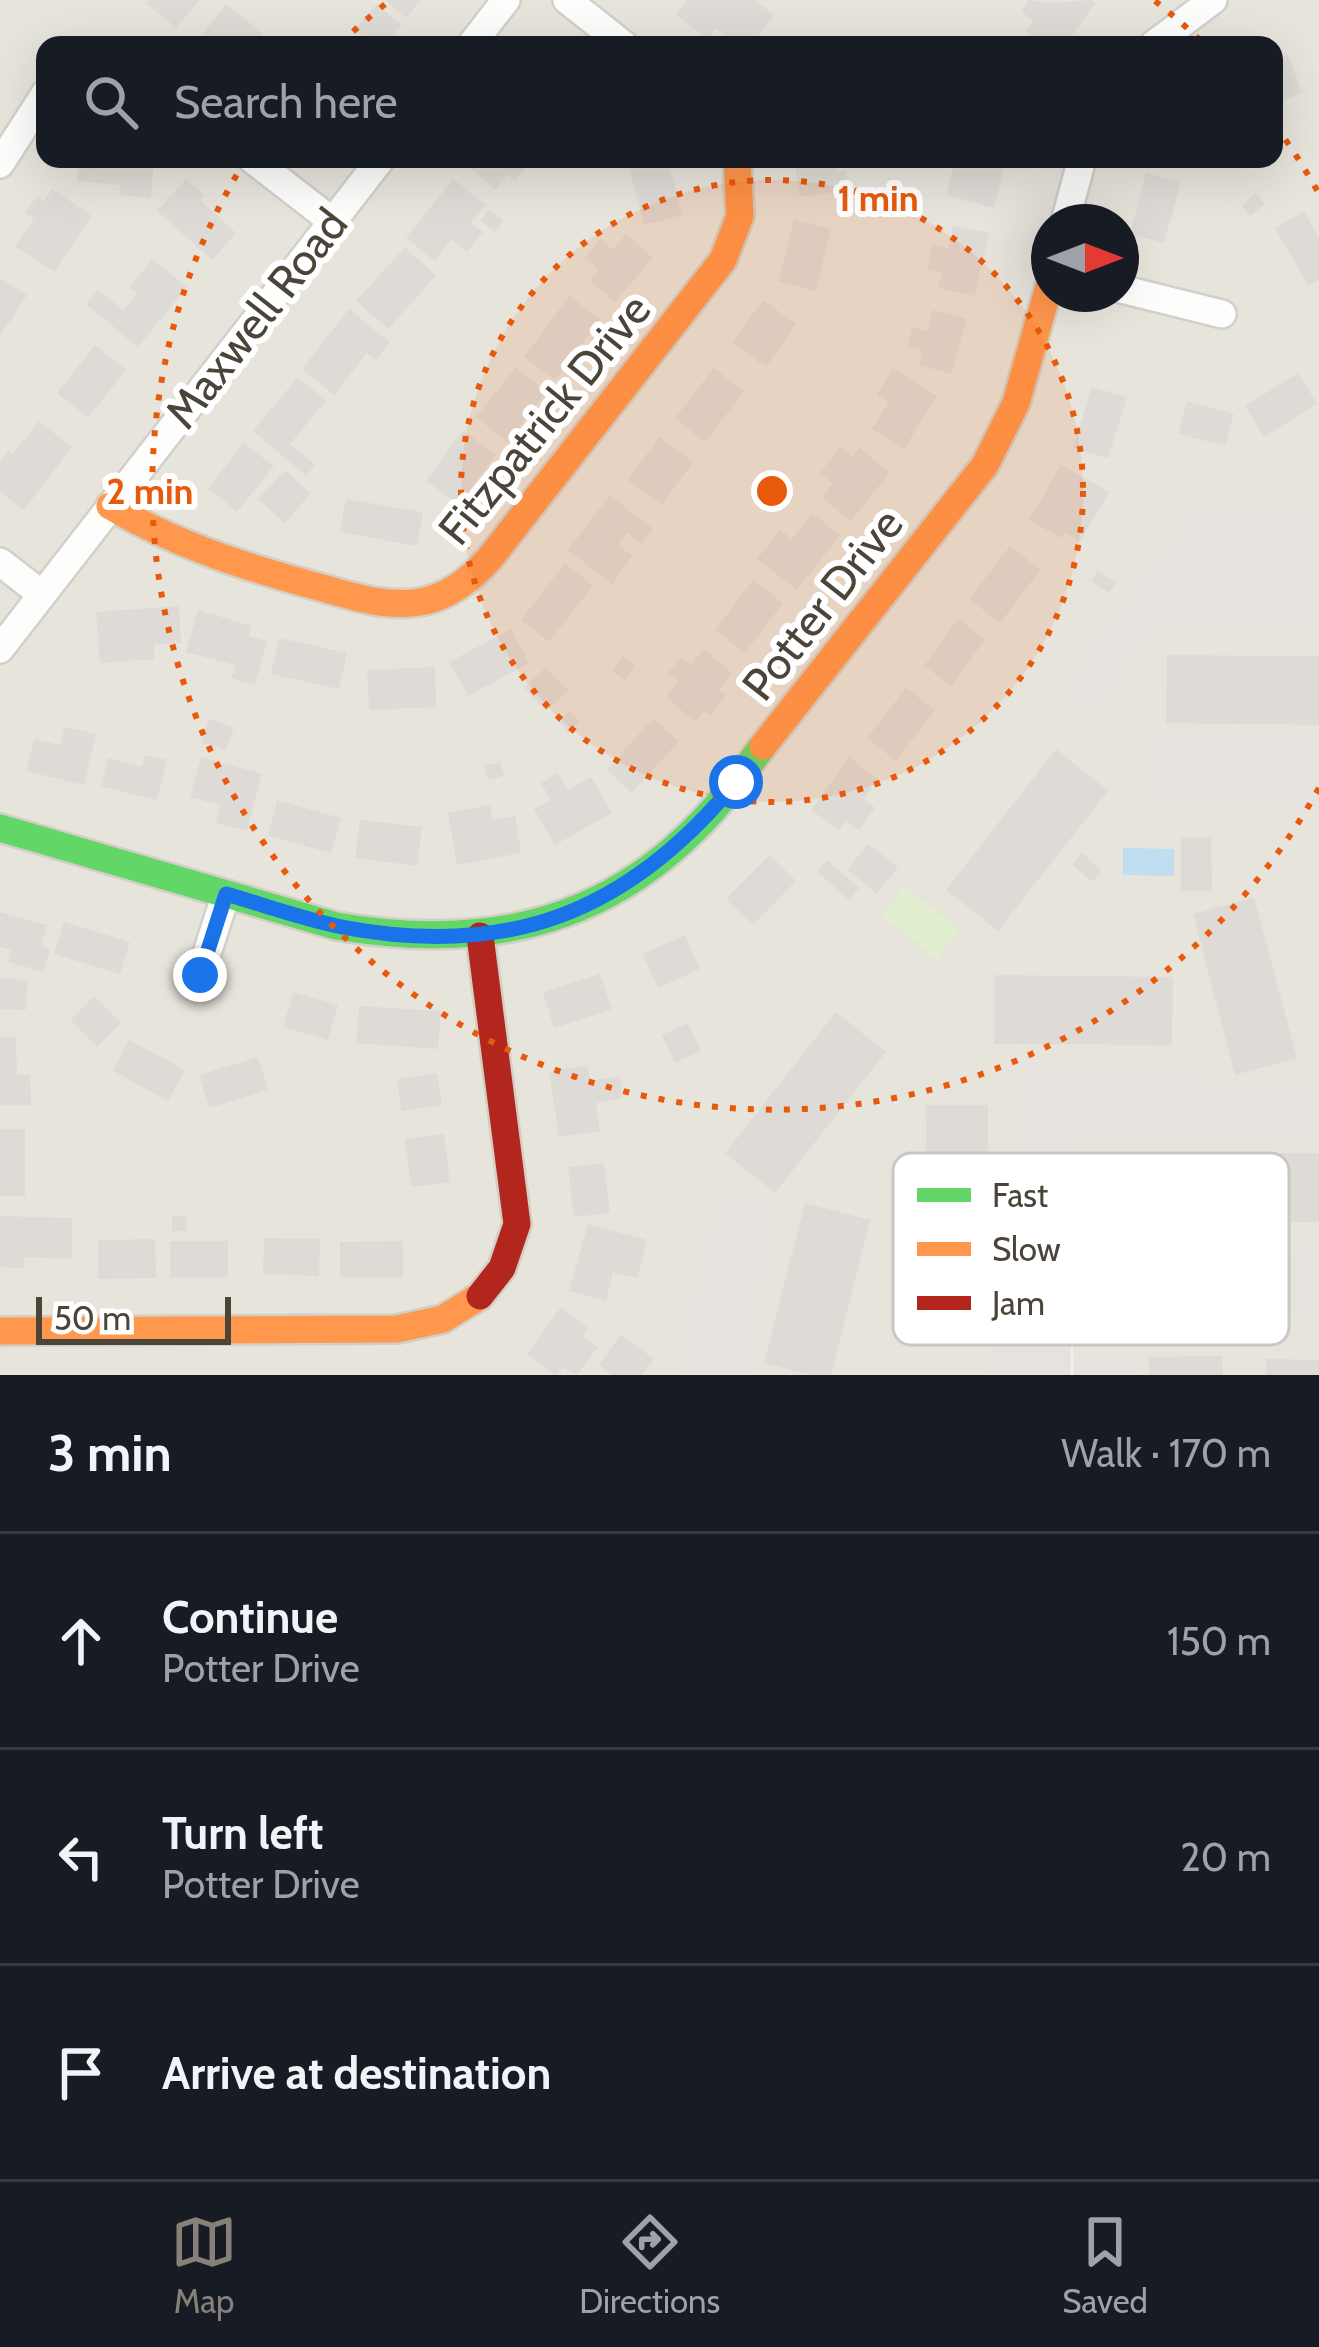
<!DOCTYPE html>
<html lang="en">
<head>
<meta charset="utf-8">
<style>
	:root { --surface:#171b24; --page:#20242c; --text:#f1f3f6; --muted:#9ea1a6; --line:#363941; --accent:#868178 }
	body { margin:0; font-family:Cabin,sans-serif; background:var(--page); color:var(--text) }
	.compass { position:absolute; left:1031px; top:204px; width:108px; height:108px; border-radius:50%; background:var(--surface); box-shadow:0 12px 48px #0002; rotate:90deg }
	.scale { position:absolute; left:36px; bottom:30px; width:195px; box-sizing:border-box; padding-left:12px; border:6px solid #4b4439; border-top:0; font-size:33px; line-height:42px; white-space:nowrap; color:#4b4439; -webkit-text-stroke:9px #fff; paint-order:stroke }
	.stop { position:absolute; width:36px; height:36px; margin:-27px; border:9px solid #1a73e8; border-radius:50%; background:#fff }
	.stop.end { background:#1a73e8; border-color:#fff; box-shadow:0 3px 12px #0008 }
	.list { margin:0; padding:0; list-style:none }
	h2 { display:flex; justify-content:space-between; align-items:center; height:156px; margin:0; padding:0 48px; font-size:51px }
	h2 small { font-size:39px; font-weight:400; color:var(--muted) }
	.list li { display:grid; grid-template-columns:78px 1fr auto; gap:36px; align-items:center; box-sizing:border-box; height:216px; padding:0 48px; border-top:3px solid var(--line) }
	.list b { display:block; font-size:45px; white-space:nowrap }
	.list p { margin:0; font-size:39px; white-space:nowrap; color:var(--muted) }
	.list em { font-size:39px; font-style:normal; color:var(--muted) }
	.icon { flex:none; width:66px; height:66px; fill:none; stroke:currentColor; stroke-width:2; stroke-linecap:round; stroke-linejoin:round }
	.map { position:relative; flex:none; width:1319px; height:1375px; overflow:hidden }
	.search { position:absolute; background:var(--surface); box-shadow:0 12px 48px #0002; left:36px; right:36px; top:36px; height:132px; display:flex; align-items:center; gap:30px; box-sizing:border-box; padding:0 42px; border-radius:24px; color:var(--muted); font-size:45px }
	.sheet { height:804px; background:var(--surface) }
	nav { display:flex; justify-content:space-around; align-items:center; box-sizing:border-box; height:168px; border-top:3px solid var(--line); background:var(--surface); font-size:33px; color:var(--muted) }
	nav a { display:grid; justify-items:center; gap:6px }
	nav .on { color:var(--accent) }
	.map>svg:first-child { display:block }
	.residential { fill:#e7e4dc; fill-rule:evenodd }
	.green { fill:#e1eecf }
	.parking { fill:#e6e3df }
	.water { fill:#c0ddf1 }
	.building { fill:#dedbd6 }
	.lines { fill:none; stroke-linecap:round; stroke-linejoin:round }
	.street-casing { stroke:#d2d0cb; stroke-width:32 }
	.fast-casing { stroke:#d3cfc5; stroke-width:32 }
	.slow-casing { stroke:#d3cfc5; stroke-width:32 }
	.jam-casing { stroke:#d3cfc5; stroke-width:32 }
	.street { stroke:#fdfdfc; stroke-width:27 }
	.fast { stroke:#63d668; stroke-width:27 }
	.slow { stroke:#ff974d; stroke-width:27 }
	.jam { stroke:#b3261e; stroke-width:27 }
	.route { stroke:#1a73e8; stroke-width:15 }
	.ring { fill:none; stroke:#e8590c; stroke-width:6; stroke-dasharray:6 12 }
	.labels { text-anchor:middle; dominant-baseline:central; stroke-width:12; stroke-linejoin:round; paint-order:stroke }
	.street-label { font-size:45px; fill:#4b4439; stroke:#fff }
	.key { fill:#fff; stroke:#c9c7c4; stroke-width:3 }
	.key-label { font-size:33px; fill:#4b4439 }
	.centre { fill:#e8590c; stroke:#fff; stroke-width:6 }
	.ring-label { font-size:36px; text-anchor:middle; font-weight:bold; fill:#e8590c; stroke:#fff; stroke-width:12; stroke-linejoin:round; paint-order:stroke }
</style>
</head>
<body>
<div class="map">
<svg width="1319" height="1375" viewBox="0 0 1319 1375">
	<rect width="100%" height="100%" fill="#f4f2ee"/>
	<!-- residential -->
	<path class="residential" d="M 0,0 L 1319,0 L 1319,1375 L 1073,1375 L 1072,1248 L 1071,1375 L 0,1375 ZM 45,45 L 1274,45 L 1274,159 L 45,159 ZM 1049,222 L 1121,222 L 1121,294 L 1049,294 Z"/>
	<!-- green -->
	<path class="green" d="M 905,886 L 960,930 L 937,959 L 882,915 Z"/>
	<!-- parking -->
	<path class="parking" d="M 1319,512 L 1319,635 L 1156,633 L 1089,716 L 1060,687 L 1188,513 Z
		M 1319,737 L 1319,809 L 1142,810 L 1142,738 Z
		M 1316,1061 L 1319,1138 L 1070,1138 L 1070,1375 L 990,1375 L 990,1296 L 1011,1295 L 1012,1062 L 1212,1062 L 1212,1087 L 1315,1087 Z
		M 1080,1156 L 1134,1157 L 1134,1248 L 1319,1250 L 1319,1316 L 1078,1316 Z
		M 720,1185 L 785,1206 L 753,1336 L 753,1375 L 681,1375 L 681,1337 Z
		M 1075,1355 L 1137,1355 L 1137,1375 L 1075,1375 Z"/>
	<!-- water -->
	<path class="water" d="M 1123,848 L 1174,849 L 1174,876 L 1123,875 Z"/>
	<!-- building -->
	<path class="building" d="M 149,0 L 200,0 L 176,28 L 146,3 Z
		M 385,0 L 421,0 L 406,18 Z
		M 687,0 L 755,0 L 774,15 L 751,45 L 737,45 L 716,29 L 709,40 L 676,15 Z
		M 1029,0 L 1049,3 L 1092,0 L 1096,3 L 1065,45 L 1043,45 L 1025,31 L 1033,21 L 1021,11 Z
		M 226,4 L 263,34 L 254,45 L 194,45 Z
		M 377,4 L 401,25 L 384,45 L 373,45 L 355,29 Z
		M 1288,55 L 1302,93 L 1274,104 L 1274,60 Z
		M 79,159 L 154,159 L 151,198 L 119,195 L 120,185 L 77,181 Z
		M 467,159 L 534,159 L 515,181 L 508,174 L 495,190 L 464,162 Z
		M 643,159 L 668,159 L 682,215 L 644,225 L 628,163 Z
		M 794,159 L 835,159 L 837,172 L 846,170 L 848,190 L 800,197 Z
		M 971,159 L 1006,159 L 994,208 L 946,195 L 954,163 L 969,167 Z
		M 1146,173 L 1181,182 L 1164,243 L 1130,234 Z
		M 186,179 L 205,195 L 200,200 L 236,233 L 212,260 L 157,211 Z
		M 453,179 L 486,205 L 471,223 L 483,232 L 467,252 L 451,239 L 435,261 L 406,238 Z
		M 52,189 L 92,216 L 54,272 L 15,246 L 34,219 L 25,213 L 37,196 L 44,201 Z
		M 1256,193 L 1265,204 L 1250,216 L 1242,206 Z
		M 489,209 L 504,221 L 495,232 L 480,220 Z
		M 1304,211 L 1319,238 L 1319,280 L 1308,286 L 1275,228 Z
		M 794,220 L 831,229 L 816,291 L 779,281 Z
		M 953,225 L 989,233 L 975,296 L 938,288 L 942,273 L 927,269 L 932,245 L 948,249 Z
		M 626,234 L 653,258 L 615,302 L 590,281 L 599,270 L 584,258 L 600,239 L 613,250 Z
		M 405,247 L 436,276 L 388,329 L 356,301 Z
		M 152,259 L 187,287 L 138,347 L 86,304 L 98,290 L 123,310 L 137,293 L 130,287 Z
		M 0,278 L 27,295 L 0,336 Z
		M 569,296 L 600,319 L 555,380 L 524,357 Z
		M 763,300 L 796,324 L 766,367 L 732,343 Z
		M 349,309 L 390,342 L 376,360 L 367,353 L 334,395 L 302,369 Z
		M 933,310 L 967,319 L 951,374 L 919,365 L 923,351 L 907,346 L 913,327 L 927,332 Z
		M 95,345 L 126,370 L 88,418 L 57,393 Z
		M 516,367 L 546,392 L 507,442 L 476,417 Z
		M 714,368 L 744,392 L 705,442 L 675,418 Z
		M 893,368 L 937,396 L 904,449 L 872,429 L 889,402 L 877,394 Z
		M 1298,373 L 1317,404 L 1264,437 L 1245,406 Z
		M 298,377 L 326,401 L 290,444 L 315,465 L 306,476 L 253,431 Z
		M 1092,387 L 1127,397 L 1108,458 L 1073,448 Z
		M 1187,401 L 1234,414 L 1225,446 L 1179,434 Z
		M 39,421 L 72,447 L 24,510 L 0,492 L 0,462 L 9,450 L 13,454 Z
		M 463,430 L 496,455 L 459,505 L 426,481 Z
		M 659,437 L 693,462 L 662,505 L 628,480 Z
		M 244,443 L 274,466 L 237,512 L 208,488 Z
		M 840,447 L 852,457 L 859,448 L 890,472 L 851,521 L 822,498 L 833,484 L 820,473 Z
		M 1061,465 L 1109,492 L 1080,542 L 1065,533 L 1061,538 L 1029,520 Z
		M 285,470 L 311,493 L 285,523 L 258,499 Z
		M 610,495 L 653,529 L 642,544 L 627,532 L 618,545 L 632,556 L 612,584 L 568,550 Z
		M 346,499 L 423,512 L 417,546 L 340,532 Z
		M 812,513 L 840,535 L 797,590 L 757,559 L 780,530 L 792,539 Z
		M 1010,546 L 1040,570 L 1000,623 L 969,599 Z
		M 565,563 L 593,586 L 549,642 L 521,620 Z
		M 1098,571 L 1116,582 L 1109,593 L 1091,581 Z
		M 753,580 L 783,603 L 745,653 L 715,630 Z
		M 179,606 L 181,643 L 154,645 L 154,659 L 100,663 L 96,612 Z
		M 198,610 L 252,626 L 249,636 L 267,641 L 255,685 L 231,678 L 235,665 L 186,652 Z
		M 958,619 L 985,639 L 952,686 L 924,666 Z
		M 511,629 L 529,663 L 468,696 L 449,662 Z
		M 279,638 L 347,653 L 339,689 L 271,674 Z
		M 704,649 L 732,673 L 719,690 L 727,695 L 710,715 L 704,711 L 694,722 L 666,696 L 678,682 L 668,673 L 682,657 L 691,664 Z
		M 1167,655 L 1319,656 L 1319,725 L 1166,723 Z
		M 623,657 L 635,666 L 624,680 L 612,671 Z
		M 435,667 L 436,707 L 369,710 L 367,670 Z
		M 546,667 L 568,690 L 546,711 L 524,688 Z
		M 906,688 L 935,710 L 896,761 L 867,738 Z
		M 570,711 L 580,722 L 568,733 L 558,721 Z
		M 653,718 L 679,741 L 632,793 L 607,770 Z
		M 209,719 L 234,727 L 226,750 L 201,742 Z
		M 65,727 L 96,734 L 84,785 L 26,771 L 34,739 L 60,745 Z
		M 1056,749 L 1108,791 L 998,931 L 946,890 Z
		M 145,755 L 167,760 L 157,800 L 101,786 L 108,758 L 142,767 Z
		M 201,757 L 262,774 L 247,831 L 216,823 L 220,805 L 190,797 Z
		M 849,757 L 878,779 L 864,799 L 875,808 L 859,830 L 846,821 L 839,830 L 811,810 Z
		M 500,762 L 504,776 L 488,780 L 484,766 Z
		M 558,773 L 568,790 L 591,777 L 612,813 L 555,845 L 534,809 L 551,800 L 541,783 Z
		M 277,800 L 341,818 L 331,853 L 268,836 Z
		M 490,805 L 493,820 L 515,816 L 521,853 L 457,865 L 448,813 Z
		M 360,820 L 422,827 L 417,866 L 355,858 Z
		M 1211,837 L 1212,891 L 1181,891 L 1181,838 Z
		M 868,844 L 898,867 L 877,894 L 847,870 Z
		M 1082,853 L 1102,871 L 1092,882 L 1072,864 Z
		M 770,855 L 796,881 L 753,925 L 726,899 Z
		M 827,860 L 859,888 L 849,900 L 817,872 Z
		M 1254,897 L 1297,1058 L 1235,1075 L 1193,914 Z
		M 0,912 L 47,925 L 41,946 L 50,949 L 44,972 L 8,962 L 11,950 L 0,947 Z
		M 64,922 L 130,942 L 120,974 L 54,954 Z
		M 685,935 L 700,969 L 658,988 L 643,954 Z
		M 600,974 L 612,1009 L 554,1028 L 543,992 Z
		M 995,975 L 1173,977 L 1172,1045 L 994,1044 Z
		M 0,978 L 28,980 L 26,1010 L 0,1009 Z
		M 293,992 L 338,1005 L 328,1040 L 283,1027 Z
		M 94,996 L 121,1023 L 97,1047 L 70,1020 Z
		M 359,1006 L 441,1011 L 438,1049 L 356,1043 Z
		M 836,1012 L 886,1052 L 775,1193 L 725,1153 Z
		M 688,1023 L 701,1051 L 675,1063 L 662,1035 Z
		M 0,1037 L 16,1037 L 17,1075 L 30,1075 L 31,1105 L 0,1105 Z
		M 129,1040 L 185,1070 L 168,1101 L 113,1071 Z
		M 258,1057 L 268,1090 L 209,1108 L 199,1075 Z
		M 588,1065 L 590,1081 L 620,1076 L 623,1098 L 596,1103 L 600,1131 L 559,1137 L 549,1071 Z
		M 437,1073 L 442,1105 L 401,1111 L 397,1079 Z
		M 926,1105 L 988,1105 L 990,1286 L 927,1286 Z
		M 0,1129 L 25,1129 L 25,1196 L 0,1196 Z
		M 444,1134 L 450,1182 L 411,1187 L 405,1139 Z
		M 1170,1153 L 1319,1153 L 1319,1222 L 1169,1222 Z
		M 604,1163 L 610,1213 L 574,1217 L 568,1167 Z
		M 805,1203 L 870,1220 L 831,1375 L 810,1375 L 764,1363 Z
		M 0,1216 L 72,1218 L 72,1259 L 24,1257 L 24,1268 L 0,1267 Z
		M 172,1216 L 186,1216 L 187,1231 L 172,1231 Z
		M 588,1224 L 647,1240 L 637,1278 L 613,1272 L 606,1301 L 569,1291 Z
		M 264,1238 L 320,1239 L 319,1276 L 263,1274 Z
		M 155,1239 L 156,1278 L 98,1279 L 98,1240 Z
		M 170,1241 L 228,1241 L 228,1277 L 170,1278 Z
		M 403,1241 L 403,1277 L 340,1277 L 340,1242 Z
		M 561,1307 L 588,1328 L 582,1335 L 598,1347 L 577,1375 L 563,1368 L 555,1375 L 527,1354 Z
		M 621,1334 L 654,1359 L 642,1375 L 612,1375 L 599,1365 Z
		M 1222,1356 L 1223,1375 L 1149,1375 L 1149,1357 Z
		M 1266,1359 L 1319,1360 L 1319,1375 L 1266,1375 Z"/>
	<g class="lines">
		<!-- street casing -->
		<g class="street-casing">
			<path id="street" d="M 567,0 L 624,45
				M 471,45 L 506,0
				M 1153,45 L 1213,0
				M 252,159 L 332,221
				M 0,164 L 45,94
				M 1065,222 L 1082,159
				M 1121,289 L 1222,314
				M 0,562 L 40,593
				M 0,649 L 381,159
				M 200,975 L 226,894"/>
		</g>
		<!-- fast casing -->
		<g class="fast-casing">
			<path id="fast" d="M 0,828 L 336,926 C 483,951 609,926 712,811 C 731,790 747,767 763,746"/>
		</g>
		<!-- slow casing -->
		<g class="slow-casing">
			<path id="slow" d="M 110,506 C 176,545 245,567 319,587 C 352,596 386,608 420,602 C 449,597 471,579 490,558 L 723,260 L 740,216 L 737,159
				M 763,746 L 985,465 L 1016,403 L 1049,286
				M 0,1331 L 397,1329 L 443,1319 L 480,1296"/>
		</g>
		<!-- jam casing -->
		<g class="jam-casing">
			<path id="jam" d="M 480,936 L 517,1224 L 502,1268 L 480,1296"/>
		</g>
		<!-- street -->
		<use href="#street" class="street"/>
		<!-- fast -->
		<use href="#fast" class="fast"/>
		<!-- slow -->
		<use href="#slow" class="slow"/>
		<!-- jam -->
		<use href="#jam" class="jam"/>
	</g>
	<g class="lines">
		<!-- route -->
		<path class="route" d="M 200,975 L 226,894 C 264,905 303,919 342,927 C 509,959 629,912 736,782"/>
	</g>
	<!-- distance rings -->
	<circle cx="772" cy="491" r="311" fill="#e8590c" fill-opacity=".12"/>
	<g class="ring">
		<circle cx="772" cy="491" r="311"/>
		<path d="M1319 788A622 622 0 1 1 245 161M340 44A622 622 0 0 1 389 1M1155 1A622 622 0 0 1 1204 44M1275 125A622 622 0 0 1 1319 194"/>
	</g>
	<g class="labels">
		<!-- street labels -->
		<g class="street-label">
			<text transform="translate(256 318) rotate(-52)">Maxwell Road</text>
			<text transform="translate(544 419) rotate(-51)">Fitzpatrick Drive</text>
			<text transform="translate(822 604) rotate(-52)">Potter Drive</text>
		</g>
	</g>
	<!-- legend -->
	<rect x="893" y="1153" width="396" height="192" rx="18" class="key"/>
	<rect x="917" y="1188" width="54" height="14" fill="#63d668"/>
	<rect x="917" y="1242" width="54" height="14" fill="#ff974d"/>
	<rect x="917" y="1296" width="54" height="14" fill="#b3261e"/>
	<g class="key-label">
		<text x="992" y="1207">Fast</text>
		<text x="992" y="1261">Slow</text>
		<text x="992" y="1315">Jam</text>
	</g>
	<circle cx="772" cy="491" r="18" class="centre"/>
	<g class="ring-label">
		<text x="878" y="211">1 min</text>
		<text x="150" y="504">2 min</text>
	</g>
</svg>
<svg class="compass" viewBox="-18 -18 36 36"><path d="M0-13l5 13h-10z" fill="#e53935"/><path d="M0 13l5-13h-10z" fill="#9ea1a6"/></svg>
<div class="scale">50 m</div>
<div class="stop" style="left:736px;top:782px"></div>
<div class="stop end" style="left:200px;top:975px"></div>
<div class="search"><svg class="icon" aria-label="search" viewBox="0 0 24 24"><circle cx="10" cy="10" r="6"/><path d="M15 15l6 6"/></svg>Search here</div>
</div>
<section class="sheet">
<h2>3 min<small>Walk · 170 m</small></h2>
<ul class="list">
<li><svg class="icon" aria-label="ahead" viewBox="0 0 24 24"><path d="M12 20V5M6 11l6-6 6 6"/></svg><div><b>Continue</b><p>Potter Drive</p></div><em>150 m</em></li>
<li><svg class="icon" aria-label="left" viewBox="0 0 24 24"><path d="M17 20v-9H6M10 6l-5 5 5 5"/></svg><div><b>Turn left</b><p>Potter Drive</p></div><em>20 m</em></li>
<li><svg class="icon" aria-label="arrive" viewBox="0 0 24 24"><path d="M6 21V4h12l-3 4 3 4H6"/></svg><div><b>Arrive at destination</b></div></li>
</ul>
</section>
<nav>
<a class="on"><svg class="icon" aria-label="map" viewBox="0 0 24 24"><path d="M3 6l6-2 6 2 6-2v14l-6 2-6-2-6 2zM9 4v14M15 6v14"/></svg>Map</a>
<a><svg class="icon" aria-label="directions" viewBox="0 0 24 24"><path d="M12 3l9 9-9 9-9-9zM9 14v-3h6M13 9l2 2-2 2"/></svg>Directions</a>
<a><svg class="icon" aria-label="saved" viewBox="0 0 24 24"><path d="M7 4h10v16l-5-4-5 4z"/></svg>Saved</a>
</nav>
</body>
</html>
